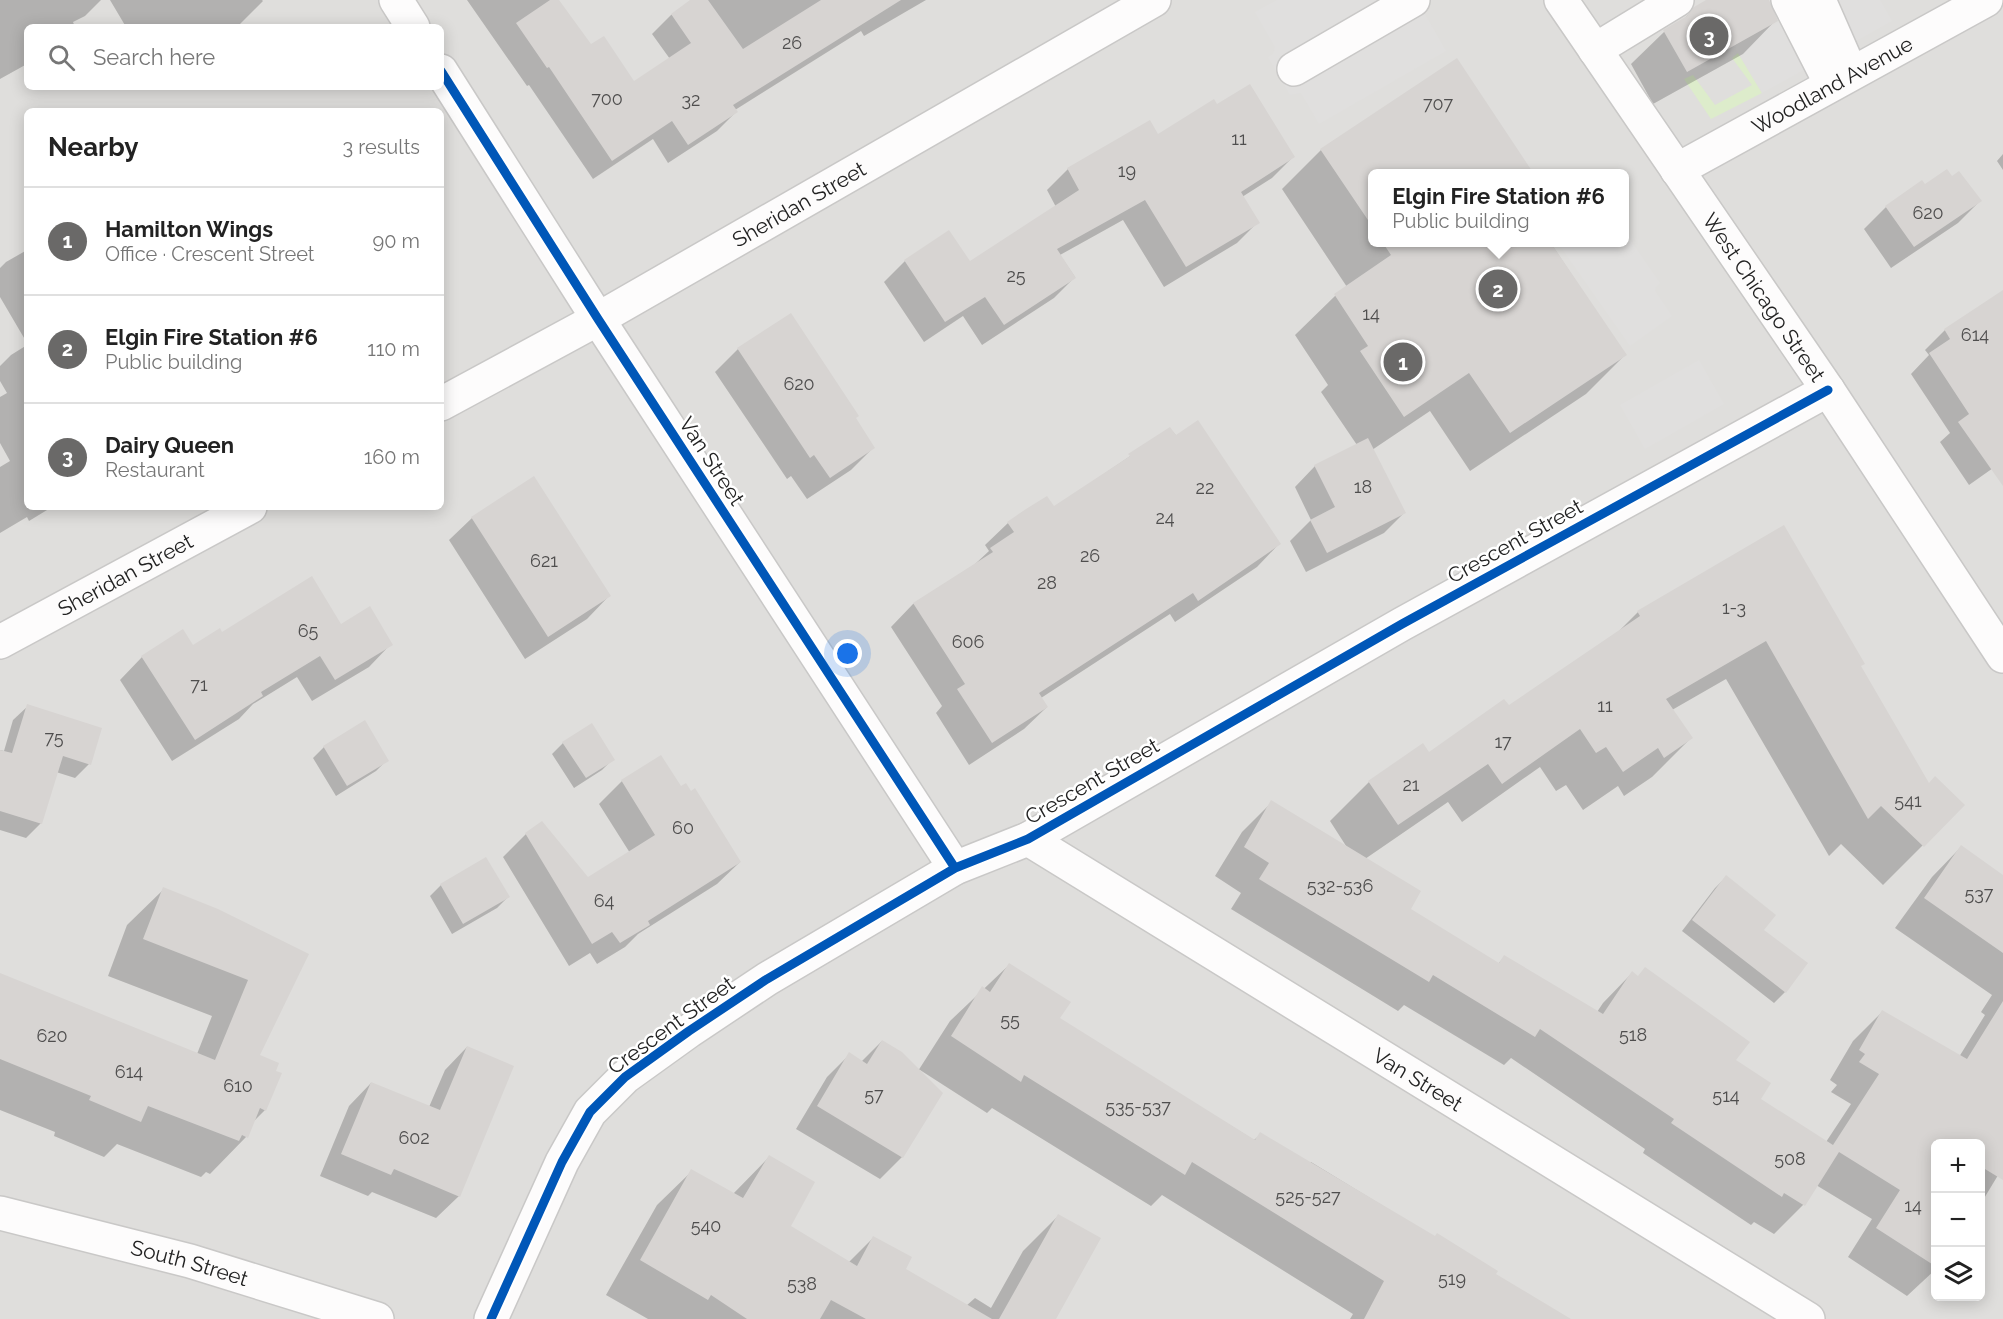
<!DOCTYPE html>
<html lang="en">
<head>
<meta charset="utf-8">
<style>
	:root { --surface:#fff; --page:#f6f6f6; --text:#222; --muted:#767676; --line:#e0e0e0; --accent:#6a6968 }
	body { margin:0; font-family:Raleway,sans-serif; background:var(--page); color:var(--text) }
	.controls { position:absolute; right:18px; bottom:18px; display:grid; overflow:hidden; border-radius:9px; box-shadow:0 3px 15px #0003 }
	.controls button { width:54px; height:54px; display:grid; place-items:center; padding:0; border:0; border-bottom:2px solid var(--line); background:var(--surface); color:var(--text); font:30px sans-serif }
	.you { position:absolute; left:848px; top:654px; width:21px; height:21px; margin:-15px; border:4px solid #fff; border-radius:50%; background:#1a73e8; box-shadow:0 0 0 9px #1a73e833 }
	.badge { display:grid; place-items:center; width:39px; height:39px; border-radius:50%; background:var(--accent); color:#fff; font-size:20px; font-weight:700 }
	.pin { position:absolute; translate:-50% -50%; border:3px solid #fff; box-shadow:0 2px 6px #0006 }
	.popup { position:absolute; left:1368px; top:169px; width:261px; height:78px; box-sizing:border-box; display:grid; place-content:center; border-radius:9px; background:var(--surface); filter:drop-shadow(0 2px 4px #0005); font-size:20px; white-space:nowrap; color:var(--muted) }
	.popup b { font-size:22px; color:var(--text) }
	.popup::after { content:''; position:absolute; left:50%; top:100%; margin-left:-12px; border:12px solid transparent; border-top-color:var(--surface) }
	.list { margin:0; padding:0; list-style:none }
	h2 { display:flex; justify-content:space-between; align-items:center; height:78px; margin:0; padding:0 24px; font-size:26px }
	h2 small { font-size:20px; font-weight:400; color:var(--muted) }
	.list li { display:grid; grid-template-columns:39px 1fr auto; gap:18px; align-items:center; box-sizing:border-box; height:108px; padding:0 24px; border-top:2px solid var(--line) }
	.list b { display:block; font-size:22px; white-space:nowrap }
	.list p { margin:0; font-size:20px; white-space:nowrap; color:var(--muted) }
	.list em { font-size:20px; font-style:normal; color:var(--muted) }
	.icon { flex:none; width:33px; height:33px; fill:none; stroke:currentColor; stroke-width:2; stroke-linecap:round; stroke-linejoin:round }
	.map { position:relative; flex:none; width:2003px; height:1319px; overflow:hidden }
	.search { position:absolute; background:var(--surface); box-shadow:0 3px 15px #0003; left:24px; top:24px; width:420px; height:66px; display:flex; align-items:center; gap:15px; box-sizing:border-box; padding:0 21px; border-radius:9px; color:var(--muted); font-size:22px }
	.panel { position:absolute; background:var(--surface); box-shadow:0 3px 15px #0003; left:24px; top:108px; width:420px; height:402px; border-radius:9px }
	.map>svg:first-child { display:block }
	.residential { fill:#dfdedc; fill-rule:evenodd }
	.grass { fill:#ddeccb }
	.parking { fill:#e0dfde }
	.shadow { fill:#0003 }
	.building { fill:#d7d4d2 }
	.lines { fill:none; stroke-linecap:round; stroke-linejoin:round }
	.minor-casing { stroke:#c9c8c7; stroke-width:36 }
	.minor { stroke:#fdfcfc; stroke-width:33 }
	.cycleway-casing { stroke:#fff; stroke-width:13 }
	.cycleway { stroke:#0057b8; stroke-width:9 }
	.labels { text-anchor:middle; dominant-baseline:central; stroke-width:5; stroke-linejoin:round; paint-order:stroke }
	.number-label { font-size:18px; fill:#4f4e4e }
	.street-label { font-size:21px; fill:#222; stroke:#fff }
</style>
</head>
<body>
<div class="map">
<svg width="2003" height="1319" viewBox="0 0 2003 1319">
	<rect width="100%" height="100%" fill="#f0eeeb"/>
	<!-- residential -->
	<path class="residential" d="M 0,0 L 2003,0 L 2003,1319 L 0,1319 ZM 27,27 L 441,27 L 441,87 L 27,87 ZM 27,111 L 441,111 L 441,507 L 27,507 ZM 1372,174 L 1624,174 L 1624,242 L 1372,242 ZM 1936,1144 L 1980,1144 L 1980,1296 L 1936,1296 Z"/>
	<!-- grass -->
	<path class="grass" d="M 1738,53 L 1762,93 L 1711,119 L 1684,79 L 1693,75 L 1715,105 L 1752,85 L 1732,58 Z"/>
	<!-- parking -->
	<path class="parking" d="M 1277,0 L 1417,0 L 1446,51 L 1319,124 L 1301,93 L 1290,95 L 1268,57 L 1273,54 L 1275,47 L 1255,12 Z
		M 1805,0 L 1880,0 L 1892,21 L 1762,93 L 1734,46 L 1808,6 Z
		M 1624,231 L 1660,283 L 1656,287 L 1655,291 L 1672,316 L 1630,346 L 1558,243 L 1624,242 Z
		M 1699,360 L 1724,404 L 1645,449 L 1620,405 Z"/>
	<!-- shadow -->
	<path class="shadow" d="M 0,0 L 101,0 L 85,16 L 73,22 L 75,27 L 27,27 L 27,64 L 0,79 Z
		M 110,0 L 262,0 L 263,1 L 237,27 L 126,27 Z
		M 467,0 L 557,0 L 590,46 L 633,83 L 670,59 L 652,34 L 671,15 L 693,0 L 926,0 L 864,36 L 861,31 L 735,110 L 736,112 L 717,131 L 668,163 L 653,139 L 593,179 L 529,85 L 527,86 Z
		M 1709,0 L 1764,0 L 1775,21 L 1743,54 L 1653,104 L 1631,64 L 1664,32 L 1683,20 L 1695,8 Z
		M 1217,107 L 1293,157 L 1272,178 L 1242,197 L 1258,222 L 1237,243 L 1164,287 L 1123,220 L 1060,255 L 1075,277 L 1054,298 L 982,345 L 963,316 L 924,342 L 884,282 L 905,261 L 969,264 L 1056,207 L 1047,190 L 1068,169 L 1150,123 L 1158,136 Z
		M 1321,150 L 1372,174 L 1372,242 L 1550,242 L 1625,355 L 1586,394 L 1470,471 L 1430,411 L 1372,450 L 1404,513 L 1384,533 L 1306,572 L 1290,541 L 1311,520 L 1295,487 L 1315,466 L 1357,445 L 1321,392 L 1328,385 L 1295,335 L 1335,296 L 1347,287 L 1282,189 Z
		M 2003,154 L 2003,170 L 1997,161 Z
		M 1951,178 L 1980,201 L 1958,223 L 1891,268 L 1864,229 L 1886,207 L 1924,186 Z
		M 27,250 L 27,343 L 0,297 L 0,268 L 6,262 Z
		M 2001,294 L 2003,297 L 2003,461 L 1969,485 L 1940,442 L 1950,433 L 1911,374 L 1929,355 L 1925,350 L 1945,330 Z
		M 790,315 L 873,448 L 851,470 L 807,499 L 791,476 L 787,479 L 715,372 L 738,349 Z
		M 27,345 L 27,507 L 52,507 L 29,521 L 27,517 L 0,533 L 0,467 L 10,461 L 0,443 L 0,397 L 7,393 L 0,381 L 0,366 L 11,355 Z
		M 1170,429 L 1279,544 L 1257,567 L 1175,622 L 1170,614 L 1041,698 L 1047,707 L 1024,729 L 969,765 L 936,713 L 942,706 L 891,627 L 913,604 L 974,565 L 989,551 L 985,545 L 1008,523 L 1054,508 Z
		M 472,518 L 609,596 L 587,619 L 525,659 L 449,540 Z
		M 1784,527 L 1860,667 L 1928,785 L 1963,805 L 1883,885 L 1841,844 L 1829,856 L 1726,679 L 1672,710 L 1691,738 L 1652,777 L 1624,796 L 1618,786 L 1583,810 L 1566,785 L 1556,791 L 1540,767 L 1462,822 L 1448,802 L 1365,859 L 1409,909 L 1498,964 L 1504,957 L 1597,1012 L 1603,1003 L 1632,973 L 1734,1061 L 1759,1099 L 1826,1142 L 1851,1104 L 1831,1092 L 1837,1085 L 1830,1080 L 1853,1041 L 1882,1012 L 1959,1057 L 1985,1015 L 1981,1012 L 1992,995 L 1895,928 L 1932,877 L 1961,847 L 2003,877 L 2003,1167 L 1980,1205 L 1980,1144 L 1936,1144 L 1936,1269 L 1907,1296 L 1848,1257 L 1872,1219 L 1816,1185 L 1803,1205 L 1774,1234 L 1754,1222 L 1751,1225 L 1643,1153 L 1645,1149 L 1511,1058 L 1504,1065 L 1404,1005 L 1398,1011 L 1231,909 L 1241,893 L 1215,876 L 1242,832 L 1272,802 L 1348,849 L 1330,821 L 1369,782 L 1428,754 L 1508,707 L 1617,633 L 1638,612 Z
		M 222,634 L 391,644 L 369,667 L 312,701 L 297,677 L 253,704 L 239,719 L 172,761 L 120,680 L 142,657 L 193,647 Z
		M 28,706 L 89,764 L 75,778 L 56,772 L 41,823 L 26,838 L 0,830 L 0,750 L 4,751 L 13,720 Z
		M 563,743 L 613,759 L 602,770 L 574,788 L 552,754 Z
		M 324,747 L 387,760 L 376,771 L 336,796 L 313,758 Z
		M 661,757 L 681,788 L 690,793 L 740,862 L 717,884 L 638,934 L 625,947 L 597,964 L 590,953 L 569,966 L 503,857 L 526,834 L 542,823 L 588,879 L 630,853 L 599,804 L 622,781 Z
		M 1726,877 L 1762,930 L 1785,992 L 1774,1003 L 1682,931 L 1715,888 Z
		M 441,885 L 508,897 L 497,908 L 452,934 L 430,896 Z
		M 164,889 L 307,955 L 258,1055 L 265,1110 L 253,1122 L 246,1137 L 210,1174 L 206,1172 L 201,1177 L 117,1144 L 104,1157 L 54,1136 L 55,1132 L 0,1110 L 0,974 L 197,1054 L 212,1016 L 108,976 L 127,925 Z
		M 1009,965 L 1058,1019 L 1254,1140 L 1261,1134 L 1309,1164 L 1311,1162 L 1568,1319 L 1350,1319 L 1353,1314 L 1162,1195 L 1151,1206 L 992,1108 L 987,1113 L 920,1070 L 902,1157 L 880,1179 L 796,1129 L 827,1077 L 850,1054 L 861,1062 L 882,1041 L 918,1071 L 950,1021 Z
		M 467,1047 L 459,1196 L 436,1218 L 372,1192 L 368,1196 L 320,1176 L 349,1106 L 371,1083 L 429,1107 L 445,1070 Z
		M 769,1157 L 789,1227 L 848,1263 L 873,1238 L 904,1269 L 966,1306 L 975,1298 L 991,1308 L 1023,1251 L 1058,1216 L 1055,1319 L 648,1319 L 606,1295 L 657,1205 L 692,1171 L 733,1194 Z"/>
	<!-- building -->
	<path class="building" d="M 550,0 L 559,0 L 591,44 L 604,36 L 634,81 L 691,43 L 671,14 L 690,0 L 708,0 L 743,49 L 821,0 L 901,0 L 733,105 L 738,112 L 688,145 L 672,121 L 612,161 L 549,67 L 547,68 L 516,23 Z
		M 1706,0 L 1769,0 L 1778,21 L 1687,72 L 1663,30 L 1687,16 L 1694,7 Z
		M 1457,58 L 1534,174 L 1372,174 L 1372,226 L 1320,149 Z
		M 1250,84 L 1295,157 L 1241,192 L 1260,223 L 1186,267 L 1145,200 L 1057,249 L 1076,278 L 1004,325 L 985,297 L 945,322 L 904,260 L 949,230 L 970,261 L 1079,190 L 1067,168 L 1150,120 L 1158,134 L 1214,99 L 1217,104 Z
		M 1947,169 L 1952,176 L 1959,171 L 1982,201 L 1914,247 L 1885,206 L 1922,180 L 1925,184 Z
		M 1383,243 L 1551,243 L 1627,355 L 1510,433 L 1469,373 L 1404,417 L 1360,351 L 1368,346 L 1334,294 L 1391,255 Z
		M 2003,290 L 2003,486 L 1958,422 L 1969,414 L 1929,353 L 1950,339 L 1944,329 Z
		M 791,313 L 859,416 L 856,418 L 875,448 L 830,478 L 814,455 L 810,458 L 737,348 Z
		M 1198,420 L 1281,544 L 1198,601 L 1193,593 L 1039,693 L 1048,707 L 992,743 L 957,689 L 965,684 L 913,603 L 993,552 L 990,548 L 1014,532 L 1007,522 L 1026,509 L 1047,496 L 1054,506 L 1130,456 L 1128,454 L 1170,427 L 1176,435 Z
		M 1368,438 L 1406,513 L 1327,553 L 1310,520 L 1335,507 L 1314,465 Z
		M 534,476 L 611,596 L 548,637 L 471,517 Z
		M 1784,525 L 1865,664 L 1861,666 L 1929,783 L 1935,776 L 1965,805 L 1924,847 L 1881,806 L 1868,819 L 1766,641 L 1666,699 L 1693,738 L 1664,758 L 1658,748 L 1623,772 L 1606,747 L 1596,753 L 1580,729 L 1502,784 L 1488,764 L 1398,825 L 1368,781 L 1423,743 L 1429,752 L 1504,699 L 1509,705 L 1640,616 L 1637,611 Z
		M 312,576 L 341,624 L 370,606 L 393,645 L 335,680 L 320,656 L 261,692 L 263,696 L 195,740 L 141,656 L 183,629 L 193,645 L 220,628 L 222,632 Z
		M 27,704 L 102,728 L 91,765 L 63,756 L 42,824 L 0,811 L 0,750 L 12,753 Z
		M 365,720 L 389,761 L 347,786 L 323,746 Z
		M 592,723 L 615,760 L 586,778 L 562,742 Z
		M 661,755 L 681,786 L 686,783 L 691,791 L 695,788 L 741,862 L 648,921 L 650,925 L 620,943 L 612,932 L 592,944 L 525,833 L 542,821 L 588,877 L 655,835 L 621,780 Z
		M 1271,800 L 1421,891 L 1411,909 L 1499,963 L 1504,955 L 1603,1014 L 1632,971 L 1638,976 L 1645,967 L 1750,1042 L 1736,1060 L 1771,1083 L 1761,1099 L 1833,1145 L 1879,1074 L 1859,1062 L 1865,1054 L 1859,1050 L 1882,1010 L 1967,1059 L 2003,1001 L 2003,1180 L 1980,1166 L 1980,1143 L 1942,1143 L 1935,1140 L 1935,1266 L 1876,1228 L 1900,1190 L 1839,1152 L 1805,1206 L 1784,1193 L 1782,1197 L 1671,1123 L 1674,1119 L 1540,1029 L 1535,1037 L 1433,975 L 1429,982 L 1259,879 L 1269,863 L 1244,847 Z
		M 1961,845 L 2003,875 L 2003,953 L 1924,898 Z
		M 486,857 L 510,897 L 463,924 L 440,884 Z
		M 1726,875 L 1776,915 L 1764,930 L 1808,963 L 1786,993 L 1692,920 Z
		M 163,887 L 218,909 L 309,954 L 260,1055 L 279,1063 L 276,1071 L 282,1073 L 266,1111 L 260,1108 L 248,1138 L 242,1135 L 239,1141 L 148,1106 L 141,1122 L 89,1100 L 91,1096 L 0,1059 L 0,973 L 215,1060 L 248,980 L 143,939 Z
		M 1009,963 L 1071,1002 L 1060,1018 L 1255,1140 L 1260,1132 L 1435,1236 L 1437,1233 L 1498,1271 L 1496,1274 L 1571,1319 L 1364,1319 L 1384,1281 L 1192,1162 L 1185,1175 L 1024,1075 L 1021,1082 L 951,1036 L 982,986 L 990,992 Z
		M 882,1040 L 902,1052 L 943,1093 L 903,1158 L 817,1106 L 849,1052 L 867,1064 Z
		M 467,1046 L 514,1066 L 460,1197 L 394,1169 L 391,1175 L 341,1154 L 371,1082 L 440,1110 Z
		M 769,1155 L 815,1182 L 791,1226 L 857,1266 L 873,1236 L 912,1257 L 906,1269 L 992,1319 L 866,1319 L 831,1300 L 820,1319 L 747,1319 L 711,1295 L 708,1300 L 640,1260 L 691,1169 L 743,1198 Z
		M 1058,1214 L 1101,1238 L 1056,1319 L 999,1319 Z"/>
	<g class="lines">
		<!-- minor casing -->
		<g class="minor-casing">
			<g id="minor">
				<path d="M 396,0 L 413,27"/>
				<path id="s1" d="M 1561,0 L 1828,390 L 2003,656"/>
				<path d="M 1788,0 L 1831,84"/>
				<path d="M 1819,0 L 1851,73"/>
				<path d="M 1595,50 L 1677,0"/>
				<path d="M 1294,69 L 1413,0"/>
				<path d="M 441,71 L 598,319 L 955,868"/>
				<path id="s2" d="M 1677,170 L 1986,0"/>
				<path id="s3" d="M 441,404 L 598,319 L 1154,0"/>
				<path id="s4" d="M 0,642 L 250,507"/>
				<path id="s5" d="M 1028,839 L 1808,1319"/>
				<path id="s6" d="M 0,1213 L 190,1261 L 377,1319"/>
				<path d="M 491,1319 L 562,1162 L 590,1112 L 625,1077 L 689,1031 L 767,979 L 955,868 L 1028,839 L 1402,624 L 1828,390"/>
			</g>
		</g>
		<!-- minor -->
		<use href="#minor" class="minor"/>
		<!-- cycleway casing -->
		<g class="cycleway-casing">
			<path id="cycleway" d="M 441,71 L 598,319 L 955,868
				M 491,1319 L 562,1162 L 590,1112 L 625,1077 L 689,1031 L 767,979 L 955,868 L 1028,839 L 1402,624 L 1828,390"/>
		</g>
		<!-- cycleway -->
		<use href="#cycleway" class="cycleway"/>
	</g>
	<g class="labels">
		<!-- number labels -->
		<g class="number-label">
			<text x="792" y="42">26</text>
			<text x="607" y="98">700</text>
			<text x="691" y="99">32</text>
			<text x="1438" y="103">707</text>
			<text x="1239" y="138">11</text>
			<text x="1127" y="170">19</text>
			<text x="1928" y="212">620</text>
			<text x="1016" y="275">25</text>
			<text x="1371" y="313">14</text>
			<text x="1975" y="334">614</text>
			<text x="799" y="383">620</text>
			<text x="1363" y="486">18</text>
			<text x="1205" y="487">22</text>
			<text x="1165" y="517">24</text>
			<text x="1090" y="555">26</text>
			<text x="544" y="560">621</text>
			<text x="1047" y="582">28</text>
			<text x="1734" y="607">1-3</text>
			<text x="308" y="630">65</text>
			<text x="968" y="641">606</text>
			<text x="199" y="684">71</text>
			<text x="1605" y="705">11</text>
			<text x="54" y="737">75</text>
			<text x="1503" y="741">17</text>
			<text x="1411" y="784">21</text>
			<text x="1908" y="800">541</text>
			<text x="683" y="827">60</text>
			<text x="1340" y="885">532-536</text>
			<text x="1979" y="893">537</text>
			<text x="604" y="900">64</text>
			<text x="1010" y="1019">55</text>
			<text x="1633" y="1034">518</text>
			<text x="52" y="1035">620</text>
			<text x="129" y="1071">614</text>
			<text x="238" y="1085">610</text>
			<text x="874" y="1094">57</text>
			<text x="1726" y="1095">514</text>
			<text x="1138" y="1106">535-537</text>
			<text x="414" y="1137">602</text>
			<text x="1790" y="1158">508</text>
			<text x="1308" y="1196">525-527</text>
			<text x="1913" y="1205">14</text>
			<text x="706" y="1225">540</text>
			<text x="1452" y="1278">519</text>
			<text x="802" y="1283">538</text>
		</g>
		<!-- street labels -->
		<g class="street-label">
			<text stroke="none"><textPath href="#s2" startOffset="177">Woodland Avenue</textPath></text>
			<text stroke="none"><textPath href="#s3" startOffset="410">Sheridan Street</textPath></text>
			<text stroke="none"><textPath href="#s1" startOffset="360">West Chicago Street</textPath></text>
			<text transform="translate(712 461) rotate(57)">Van Street</text>
			<text transform="translate(1515 541) rotate(-29)">Crescent Street</text>
			<text stroke="none"><textPath href="#s4" startOffset="142">Sheridan Street</textPath></text>
			<text transform="translate(1092 781) rotate(-30)">Crescent Street</text>
			<text transform="translate(671 1025) rotate(-36)">Crescent Street</text>
			<text stroke="none"><textPath href="#s5" startOffset="458">Van Street</textPath></text>
			<text stroke="none"><textPath href="#s6" startOffset="196">South Street</textPath></text>
		</g>
	</g>
</svg>
<div class="controls">
<button>+</button>
<button>−</button>
<button><svg class="icon" aria-label="layers" viewBox="0 0 24 24"><path d="M12 4l9 5-9 5-9-5zM3 14l9 5 9-5"/></svg></button>
</div>
<div class="you"></div>
<div class="pin badge" style="left:1403px;top:362px">1</div>
<div class="pin badge" style="left:1498px;top:289px">2</div>
<div class="popup"><b>Elgin Fire Station #6</b>Public building</div>
<div class="pin badge" style="left:1709px;top:36px">3</div>
<div class="search"><svg class="icon" aria-label="search" viewBox="0 0 24 24"><circle cx="10" cy="10" r="6"/><path d="M15 15l6 6"/></svg>Search here</div>
<section class="panel">
<h2>Nearby<small>3 results</small></h2>
<ul class="list">
<li><span class="badge">1</span><div><b>Hamilton Wings</b><p>Office · Crescent Street</p></div><em>90 m</em></li>
<li><span class="badge">2</span><div><b>Elgin Fire Station #6</b><p>Public building</p></div><em>110 m</em></li>
<li><span class="badge">3</span><div><b>Dairy Queen</b><p>Restaurant</p></div><em>160 m</em></li>
</ul>
</section>
</div>
</body>
</html>
